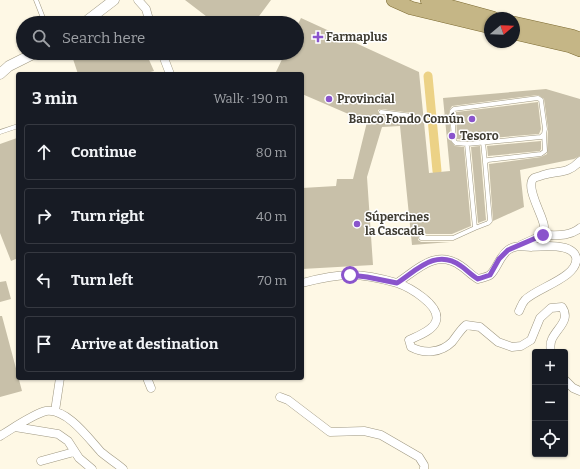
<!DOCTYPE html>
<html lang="en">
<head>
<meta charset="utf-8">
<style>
	:root { --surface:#171b24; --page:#20242c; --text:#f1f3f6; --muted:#9ea1a6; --line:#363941 }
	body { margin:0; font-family:Bitter,serif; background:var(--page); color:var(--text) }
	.controls { position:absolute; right:12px; bottom:12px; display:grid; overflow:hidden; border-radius:4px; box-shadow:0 1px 3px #0004 }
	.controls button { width:36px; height:36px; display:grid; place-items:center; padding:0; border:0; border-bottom:1px solid var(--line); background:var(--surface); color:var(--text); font:20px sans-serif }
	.compass { position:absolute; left:484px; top:12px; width:36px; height:36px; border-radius:50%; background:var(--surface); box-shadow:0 1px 3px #0004; rotate:71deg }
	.stop { position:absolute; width:12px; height:12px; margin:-9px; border:3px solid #8a54cc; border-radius:50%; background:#fff }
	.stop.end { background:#8a54cc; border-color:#fff; box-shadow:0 1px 4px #0008 }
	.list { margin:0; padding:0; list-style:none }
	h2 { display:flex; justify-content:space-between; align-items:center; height:52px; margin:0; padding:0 16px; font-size:17px }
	h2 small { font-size:13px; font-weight:400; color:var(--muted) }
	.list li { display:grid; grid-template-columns:26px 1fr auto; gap:12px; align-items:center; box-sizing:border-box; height:56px; margin:0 8px 8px; padding:0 8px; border:1px solid var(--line); border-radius:4px }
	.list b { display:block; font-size:15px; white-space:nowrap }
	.list em { font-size:13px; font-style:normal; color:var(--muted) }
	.icon { flex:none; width:22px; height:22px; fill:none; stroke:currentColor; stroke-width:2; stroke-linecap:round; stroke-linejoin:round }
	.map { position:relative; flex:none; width:580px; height:469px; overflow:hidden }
	.search { position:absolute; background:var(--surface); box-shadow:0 1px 3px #0004; left:16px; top:16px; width:288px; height:44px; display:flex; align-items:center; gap:10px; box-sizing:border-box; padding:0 14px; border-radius:22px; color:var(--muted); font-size:15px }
	.panel { position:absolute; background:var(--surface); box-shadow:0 1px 3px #0004; left:16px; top:72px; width:288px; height:308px; border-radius:4px }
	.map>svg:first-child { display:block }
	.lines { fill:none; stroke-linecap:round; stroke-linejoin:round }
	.canal { stroke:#ecd286; stroke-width:9 }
	.building { fill:#c8c0a9; fill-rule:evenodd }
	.service-casing { stroke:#9f9882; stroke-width:5 }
	.minor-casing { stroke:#9f9882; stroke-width:9 }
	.tertiary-casing { stroke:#9f9882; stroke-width:11 }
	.primary-casing { stroke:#7e6c34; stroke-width:14 }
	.service { stroke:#fff; stroke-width:4 }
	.minor { stroke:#fff; stroke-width:8 }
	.tertiary { stroke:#fff; stroke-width:10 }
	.primary { stroke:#c5b686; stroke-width:13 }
	.route { stroke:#8a54cc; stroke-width:5 }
	.poi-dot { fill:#8a54cc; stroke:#fff; stroke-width:1.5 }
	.labels { text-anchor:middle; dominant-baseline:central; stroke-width:3; stroke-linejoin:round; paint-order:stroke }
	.poi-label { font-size:12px; font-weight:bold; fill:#403d33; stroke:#fff; text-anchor:start }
</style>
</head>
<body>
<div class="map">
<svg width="580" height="469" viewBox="0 0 580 469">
	<rect width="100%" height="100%" fill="#fef8e5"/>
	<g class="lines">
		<!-- canal -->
		<path class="canal" d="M 428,76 L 437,171"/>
	</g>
	<!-- building -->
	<path class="building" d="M 185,0 L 271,0 L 254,23 L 215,23 Z
		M 301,18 L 419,72 L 429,173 L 450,171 L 443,98 L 546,89 L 580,99 L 580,156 L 574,159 L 520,170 L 524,207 L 493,221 L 489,164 L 541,157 L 547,154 L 548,129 L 544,99 L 538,95 L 452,106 L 449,111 L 451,141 L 455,146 L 464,147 L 471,226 L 452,234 L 421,234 L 418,238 L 418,240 L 421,242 L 450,242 L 412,245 L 400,126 L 382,127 L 367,177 L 373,265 L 302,269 L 302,188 L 336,186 L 337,179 L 353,179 L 367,122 L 302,94 L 302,74 L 275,74 L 285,53 L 297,53 L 297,26 ZM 381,109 L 412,113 L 415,114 L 415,117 L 412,119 L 381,115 L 378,112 L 378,110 Z
		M 71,53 L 146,53 L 154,71 L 143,74 L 78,74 Z
		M 538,102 L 541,129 L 539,134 L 467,140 L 457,139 L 456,112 Z
		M 17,138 L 18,141 L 18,258 L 11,261 L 0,233 L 0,144 Z
		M 541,141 L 541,149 L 540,151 L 488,156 L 487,146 Z
		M 480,146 L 486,220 L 478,223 L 471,147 Z
		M 6,281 L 11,299 L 0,302 L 0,282 Z
		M 0,316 L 2,316 L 22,391 L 0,397 Z"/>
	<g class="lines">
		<!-- service casing -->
		<g class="service-casing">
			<path id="service" d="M 36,0 L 45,23
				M 381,112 L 412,116
				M 0,132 L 18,126
				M 483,142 L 485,162
				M 475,228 L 488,223 L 490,221 L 485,162 L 488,160 L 541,154 L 545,151 L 544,134
				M 421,238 L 453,238 L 475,228 L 467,144 L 541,137 L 544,134 L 545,129 L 541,100 L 538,98 L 454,109 L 452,111 L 454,141 L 456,143 L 467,144"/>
		</g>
		<!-- minor casing -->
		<g class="minor-casing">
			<path id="minor" d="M 138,0 L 146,9 L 150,23
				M 162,53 L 170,74
				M 543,235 C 556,235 569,237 580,228
				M 521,245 L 543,235 C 543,232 544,229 544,226 C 543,215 524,186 534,178 C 536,177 541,176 543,175 C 558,170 567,175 580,161
				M 302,283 C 317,279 335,275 351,275 C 365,275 383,279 397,283 C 409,287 441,305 436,321 C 433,331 417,336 409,340 L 411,347 C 424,354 441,353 452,342 C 457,336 460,330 466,325 L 480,327 L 498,342 L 512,347 L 521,346 L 531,340 L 540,318 L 551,308 L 562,307 C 571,320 557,328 552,339 C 550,343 550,347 551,352
				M 397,283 C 417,270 436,248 461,266 C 467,270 471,275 478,279 C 481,278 487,277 490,275 C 497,269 499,257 508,250 C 516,244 523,247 531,247 C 543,246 572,243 576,257 C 580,277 536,288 525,300 C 522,303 521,307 519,311
				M 147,378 L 151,388
				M 565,380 L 573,388 L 580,391
				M 280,397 L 288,400 L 330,432 L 364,431 L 381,435 L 419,457 L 424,465 L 424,469
				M 55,411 L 60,378
				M 15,427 L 58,434 L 68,441 L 79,458 L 92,469
				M 0,436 C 12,429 33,414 46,411 C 67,408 89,439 101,452 C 108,458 116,463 123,469
				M 41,461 L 74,452"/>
		</g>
		<!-- tertiary casing -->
		<g class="tertiary-casing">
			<path id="tertiary" d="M 84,23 L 114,0
				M 0,74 L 9,66 L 35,53"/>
		</g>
		<!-- primary casing -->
		<g class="primary-casing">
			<path id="primary" d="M 393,0 L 411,8 L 490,27
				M 427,0 L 493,18
				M 514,23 L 572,36 L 580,39
				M 514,33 L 570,46 L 580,50"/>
		</g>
		<!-- service -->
		<use href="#service" class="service"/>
		<!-- minor -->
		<use href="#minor" class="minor"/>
		<!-- tertiary -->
		<use href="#tertiary" class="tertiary"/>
		<!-- primary -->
		<use href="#primary" class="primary"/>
	</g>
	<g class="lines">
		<!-- route -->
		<path class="route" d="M 350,275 L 367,277 L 397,283 C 417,270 436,248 461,266 C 467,270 471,275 478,279 L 490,275 L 499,259 L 508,250 L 543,235"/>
	</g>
	<!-- markers -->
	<g class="poi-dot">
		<path d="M316 31h4v4h4v4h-4v4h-4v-4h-4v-4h4z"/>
		<circle cx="329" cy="99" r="4"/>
		<circle cx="472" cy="119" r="4"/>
		<circle cx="452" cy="136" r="4"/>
		<circle cx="357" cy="224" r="4"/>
	</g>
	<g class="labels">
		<!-- poi labels -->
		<g class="poi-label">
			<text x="326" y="37">Farmaplus</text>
			<text x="337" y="99">Provincial</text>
			<text x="464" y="119" text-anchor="end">Banco Fondo Común</text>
			<text x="460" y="136">Tesoro</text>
			<text x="365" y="217">Súpercines<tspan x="365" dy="14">la Cascada</tspan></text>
		</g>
	</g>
</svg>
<div class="controls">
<button>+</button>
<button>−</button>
<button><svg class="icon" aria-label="locate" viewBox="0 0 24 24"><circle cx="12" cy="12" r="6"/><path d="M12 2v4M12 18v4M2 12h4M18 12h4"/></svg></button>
</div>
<svg class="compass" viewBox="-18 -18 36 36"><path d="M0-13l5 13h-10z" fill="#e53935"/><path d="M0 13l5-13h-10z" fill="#9ea1a6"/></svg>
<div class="stop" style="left:350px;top:275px"></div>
<div class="stop end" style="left:543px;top:235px"></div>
<div class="search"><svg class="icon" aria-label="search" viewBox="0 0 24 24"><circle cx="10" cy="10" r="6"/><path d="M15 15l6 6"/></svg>Search here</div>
<section class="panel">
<h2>3 min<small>Walk · 190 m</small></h2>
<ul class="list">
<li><svg class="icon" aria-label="ahead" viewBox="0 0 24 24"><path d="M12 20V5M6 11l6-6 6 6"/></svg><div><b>Continue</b></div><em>80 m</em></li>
<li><svg class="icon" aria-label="right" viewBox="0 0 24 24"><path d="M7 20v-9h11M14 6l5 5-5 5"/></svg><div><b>Turn right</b></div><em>40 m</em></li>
<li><svg class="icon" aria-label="left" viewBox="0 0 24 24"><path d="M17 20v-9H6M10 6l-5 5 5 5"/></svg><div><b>Turn left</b></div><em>70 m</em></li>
<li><svg class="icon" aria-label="arrive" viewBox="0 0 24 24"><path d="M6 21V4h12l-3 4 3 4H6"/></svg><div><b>Arrive at destination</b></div></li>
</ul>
</section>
</div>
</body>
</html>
